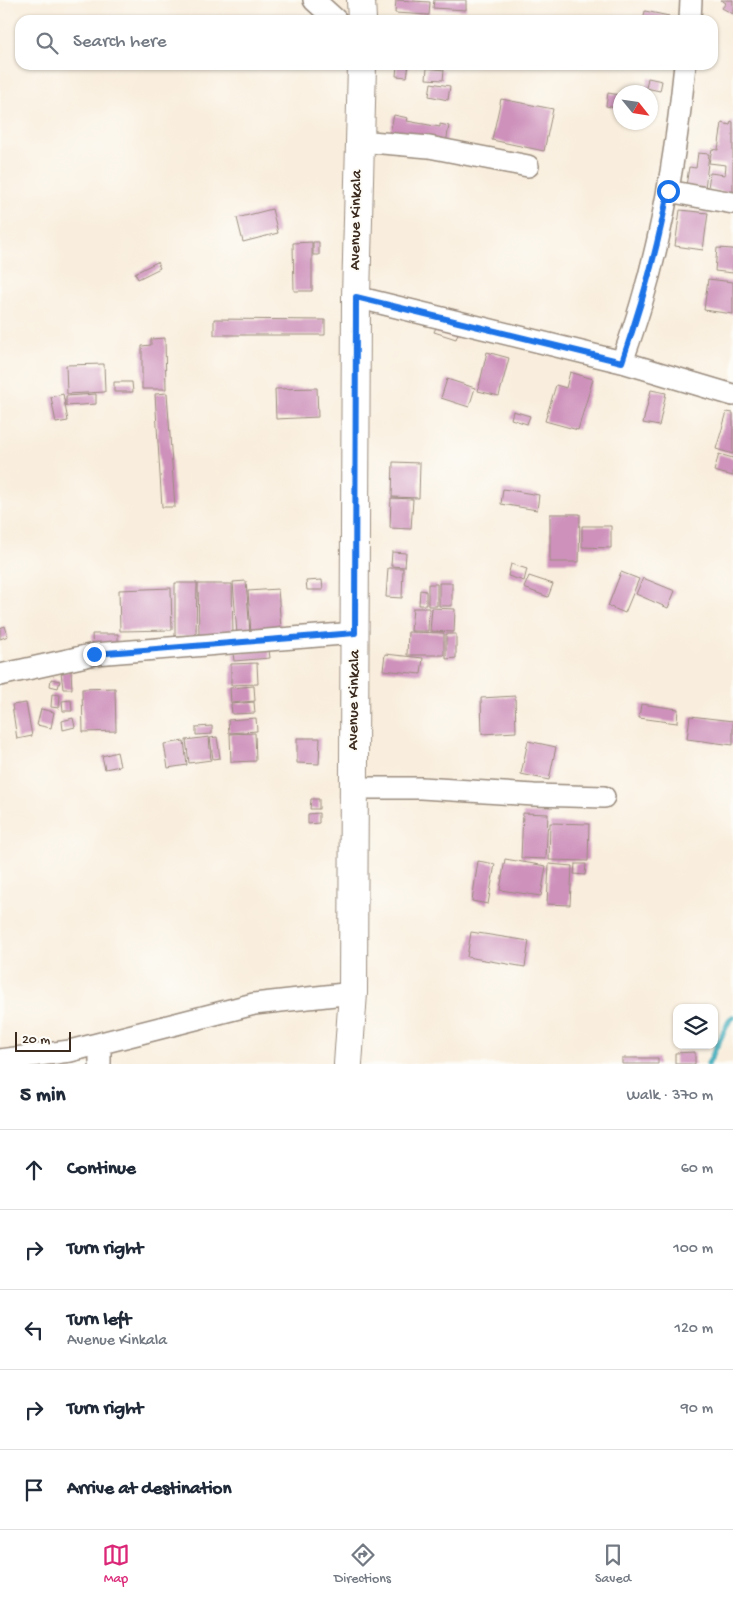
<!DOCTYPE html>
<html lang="en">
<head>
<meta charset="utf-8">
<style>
	:root { --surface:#fff; --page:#f6f6f7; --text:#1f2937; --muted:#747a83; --line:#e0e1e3; --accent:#db2777 }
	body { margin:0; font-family:"Gochi Hand",sans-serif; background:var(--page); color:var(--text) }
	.controls { position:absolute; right:15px; bottom:15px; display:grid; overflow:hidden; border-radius:10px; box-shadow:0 1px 4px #0004 }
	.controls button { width:45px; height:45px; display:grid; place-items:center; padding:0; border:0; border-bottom:1px solid var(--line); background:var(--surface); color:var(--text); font:25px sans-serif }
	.compass { position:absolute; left:613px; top:85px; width:45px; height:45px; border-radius:50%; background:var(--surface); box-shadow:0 1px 4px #0004; rotate:120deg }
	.scale { position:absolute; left:15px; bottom:12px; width:56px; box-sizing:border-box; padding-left:5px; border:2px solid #3b2a1e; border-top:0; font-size:14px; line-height:18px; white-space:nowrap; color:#3b2a1e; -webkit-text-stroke:4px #fdfcf7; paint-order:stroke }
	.stop { position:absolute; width:15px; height:15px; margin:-11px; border:4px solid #1a73e8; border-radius:50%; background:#fff }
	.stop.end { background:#1a73e8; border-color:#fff; box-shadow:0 1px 5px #0008 }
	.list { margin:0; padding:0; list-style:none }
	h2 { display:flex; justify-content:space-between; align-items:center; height:65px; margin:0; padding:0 20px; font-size:21px }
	h2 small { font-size:16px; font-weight:400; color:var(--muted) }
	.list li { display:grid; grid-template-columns:32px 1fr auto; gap:15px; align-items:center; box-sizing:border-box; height:80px; padding:0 20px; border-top:1px solid var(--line) }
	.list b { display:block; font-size:19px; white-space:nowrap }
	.list p { margin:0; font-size:16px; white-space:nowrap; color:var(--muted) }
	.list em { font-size:16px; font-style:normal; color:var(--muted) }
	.icon { flex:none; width:28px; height:28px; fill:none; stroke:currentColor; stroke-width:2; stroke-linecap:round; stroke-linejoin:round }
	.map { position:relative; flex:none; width:733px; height:1064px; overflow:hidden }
	.search { position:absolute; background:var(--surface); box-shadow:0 1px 4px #0004; left:15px; right:15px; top:15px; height:55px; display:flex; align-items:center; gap:12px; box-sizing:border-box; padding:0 18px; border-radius:15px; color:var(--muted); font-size:19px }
	.sheet { height:465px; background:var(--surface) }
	nav { display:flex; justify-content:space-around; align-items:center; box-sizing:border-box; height:70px; border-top:1px solid var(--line); background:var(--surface); font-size:14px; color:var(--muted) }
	nav a { display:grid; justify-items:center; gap:2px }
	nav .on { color:var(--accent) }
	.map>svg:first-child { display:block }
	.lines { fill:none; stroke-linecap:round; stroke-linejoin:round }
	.stream { stroke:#3cabba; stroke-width:5.5 }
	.building { fill:#ce91bb }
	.minor-casing { stroke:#9a8c7e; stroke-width:24 }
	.primary-casing { stroke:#9a8c7e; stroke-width:30 }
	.minor { stroke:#fff; stroke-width:21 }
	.primary { stroke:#fff; stroke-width:28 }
	.route { stroke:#1a73e8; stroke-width:6 }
	.labels { text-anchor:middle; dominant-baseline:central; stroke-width:4; stroke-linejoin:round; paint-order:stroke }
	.street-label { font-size:16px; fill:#3b2a1e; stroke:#fdfcf7 }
</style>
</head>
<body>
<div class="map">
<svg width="733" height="1064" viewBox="0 0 733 1064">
	<rect width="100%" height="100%" fill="#fdfcf7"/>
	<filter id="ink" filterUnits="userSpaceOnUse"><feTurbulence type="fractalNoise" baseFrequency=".02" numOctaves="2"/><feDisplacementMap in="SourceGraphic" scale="10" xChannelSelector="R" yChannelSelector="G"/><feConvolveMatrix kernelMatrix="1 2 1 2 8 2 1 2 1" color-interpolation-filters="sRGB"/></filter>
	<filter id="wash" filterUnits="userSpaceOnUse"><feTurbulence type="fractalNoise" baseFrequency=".0096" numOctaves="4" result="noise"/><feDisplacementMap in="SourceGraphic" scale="20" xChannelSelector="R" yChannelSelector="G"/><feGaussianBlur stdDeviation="1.12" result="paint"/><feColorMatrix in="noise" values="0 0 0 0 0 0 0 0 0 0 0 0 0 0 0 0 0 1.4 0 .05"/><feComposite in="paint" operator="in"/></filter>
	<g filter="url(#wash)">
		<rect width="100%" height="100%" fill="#f9eedd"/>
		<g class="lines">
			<!-- stream -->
			<path class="stream" d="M 708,1064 L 730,1019 L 733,1017"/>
		</g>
		<g id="blocks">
			<!-- building -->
			<path class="building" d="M 396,0 L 430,2 L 429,15 L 395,13 Z
				M 434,0 L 466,0 L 466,10 L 433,8 Z
				M 721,0 L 733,0 L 733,14 L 722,8 L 726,3 Z
				M 645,11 L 669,16 L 668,20 L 643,20 Z
				M 397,65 L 409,65 L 407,77 L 396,76 Z
				M 427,68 L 444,70 L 443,80 L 426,79 Z
				M 648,78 L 662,81 L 660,91 L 646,88 Z
				M 431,83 L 450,86 L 448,100 L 429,96 Z
				M 608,93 L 620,95 L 620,109 L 606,106 Z
				M 501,99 L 553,109 L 544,151 L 492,140 Z
				M 394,115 L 408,118 L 407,121 L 440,127 L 440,124 L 449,126 L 446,143 L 390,132 Z
				M 731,121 L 733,122 L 733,195 L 708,188 L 710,173 L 725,175 L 726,165 L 709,163 L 712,149 L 718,150 L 722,123 L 730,125 Z
				M 698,153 L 709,154 L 705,189 L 686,186 L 689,167 L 696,168 Z
				M 272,209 L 278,233 L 243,242 L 237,218 Z
				M 680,210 L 708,213 L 703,250 L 675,246 Z
				M 312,242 L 312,291 L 294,291 L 293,243 Z
				M 313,242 L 319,242 L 319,255 L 313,255 Z
				M 717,248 L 733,249 L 733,273 L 715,271 Z
				M 157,262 L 160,268 L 138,279 L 135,273 Z
				M 708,279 L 733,282 L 733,314 L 704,310 Z
				M 214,319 L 325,320 L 325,335 L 214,335 Z
				M 438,323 L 459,330 L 456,339 L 434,332 Z
				M 165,338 L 166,389 L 142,389 L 142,346 L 151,345 L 151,339 Z
				M 487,352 L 509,358 L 499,396 L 478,391 Z
				M 104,364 L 105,392 L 67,394 L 66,365 Z
				M 570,372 L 593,379 L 578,430 L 545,421 L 556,385 L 566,388 Z
				M 447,379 L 475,388 L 469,407 L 441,398 Z
				M 114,382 L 132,382 L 133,392 L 114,392 Z
				M 317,388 L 318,417 L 276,419 L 275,389 Z
				M 651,390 L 666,393 L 659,426 L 643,423 Z
				M 167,393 L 175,507 L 162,507 L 155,394 Z
				M 63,394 L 68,421 L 56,423 L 51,397 Z
				M 96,394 L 96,404 L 66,406 L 66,396 Z
				M 513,411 L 530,416 L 527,424 L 511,419 Z
				M 727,412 L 733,413 L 733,454 L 716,449 Z
				M 719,454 L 733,458 L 733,476 L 714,471 Z
				M 393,462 L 420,463 L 419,498 L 392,497 Z
				M 503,489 L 539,495 L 537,510 L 501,504 Z
				M 391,498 L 413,499 L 411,529 L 390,528 Z
				M 550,514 L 580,514 L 579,562 L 550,562 Z
				M 582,526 L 611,526 L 611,548 L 582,547 Z
				M 392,552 L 406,553 L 405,567 L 391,566 Z
				M 511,564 L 527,569 L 524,581 L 508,576 Z
				M 388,568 L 403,568 L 402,598 L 386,597 Z
				M 621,572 L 639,579 L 625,613 L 608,606 Z
				M 529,576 L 553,584 L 548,597 L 524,588 Z
				M 643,578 L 675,591 L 668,608 L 636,594 Z
				M 322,580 L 323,590 L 307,590 L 306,581 Z
				M 246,581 L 250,633 L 237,634 L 233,582 Z
				M 175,583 L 197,583 L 196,636 L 175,636 Z
				M 439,583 L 452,583 L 452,606 L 439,606 Z
				M 198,584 L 232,584 L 233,635 L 199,636 Z
				M 428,584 L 437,584 L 437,606 L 428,606 Z
				M 171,588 L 172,630 L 120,631 L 119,590 Z
				M 278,589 L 281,629 L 251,634 L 248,591 Z
				M 420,590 L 426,591 L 426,605 L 419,605 Z
				M 413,608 L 429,608 L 428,631 L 411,631 Z
				M 432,608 L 455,609 L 454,632 L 430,631 Z
				M 5,626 L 8,636 L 0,639 L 0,628 Z
				M 408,632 L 444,633 L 444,655 L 407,655 Z
				M 92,634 L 118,634 L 118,651 L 93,652 Z
				M 446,634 L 456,634 L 456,658 L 446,659 Z
				M 269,650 L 270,658 L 234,661 L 233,653 Z
				M 385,654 L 423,658 L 421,674 L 383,670 Z
				M 257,663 L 258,684 L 231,685 L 231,664 Z
				M 71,671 L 72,689 L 63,689 L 61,672 Z
				M 51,679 L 60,681 L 58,688 L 50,686 Z
				M 254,686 L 255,701 L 231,703 L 230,688 Z
				M 115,688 L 116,731 L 83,732 L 82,689 Z
				M 52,694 L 60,695 L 59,708 L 51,707 Z
				M 515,696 L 516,732 L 482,734 L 481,698 Z
				M 71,700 L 72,711 L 63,711 L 62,701 Z
				M 254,702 L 255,713 L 232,714 L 231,704 Z
				M 26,703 L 32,736 L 17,739 L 12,705 Z
				M 641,704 L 678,709 L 677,723 L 639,718 Z
				M 41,709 L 54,712 L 51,728 L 37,725 Z
				M 690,716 L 733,721 L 733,745 L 687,739 Z
				M 73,718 L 75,727 L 63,730 L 62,721 Z
				M 256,718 L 257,731 L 229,733 L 228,720 Z
				M 212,726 L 212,734 L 196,735 L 196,727 Z
				M 255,733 L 256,761 L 231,762 L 230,734 Z
				M 209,737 L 211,760 L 189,763 L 186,740 Z
				M 217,737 L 220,758 L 213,759 L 210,738 Z
				M 297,738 L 320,738 L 319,764 L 297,763 Z
				M 184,741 L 187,765 L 168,768 L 164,744 Z
				M 528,741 L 556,747 L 549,780 L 521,774 Z
				M 117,752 L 120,766 L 105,769 L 102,756 Z
				M 311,799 L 319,799 L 319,809 L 310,809 Z
				M 319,813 L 319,823 L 308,824 L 308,814 Z
				M 523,813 L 548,814 L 546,859 L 521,858 Z
				M 550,823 L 589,824 L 588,861 L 549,860 Z
				M 505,859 L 546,866 L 541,896 L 500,890 Z
				M 478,861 L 495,864 L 488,904 L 472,901 Z
				M 549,864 L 572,866 L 570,905 L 547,904 Z
				M 575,864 L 586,864 L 585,875 L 574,874 Z
				M 471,932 L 529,941 L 525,967 L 467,957 Z
				M 695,1052 L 695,1064 L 675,1064 L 675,1053 Z
				M 622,1058 L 658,1058 L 658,1064 L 622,1064 Z"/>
		</g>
	</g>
	<g filter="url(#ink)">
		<use href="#blocks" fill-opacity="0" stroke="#9a8c7e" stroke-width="1"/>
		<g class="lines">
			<!-- minor casing -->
			<g class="minor-casing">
				<path id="minor" d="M 314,0 L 336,20
					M 690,20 L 691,0
					M 359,141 L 429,147 L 528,166
					M 668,191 L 733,203
					M 356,297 L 622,362 L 733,395
					M 622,362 C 629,342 636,322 642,301 C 665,224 677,144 685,65
					M 0,675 L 95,654 L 355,633
					M 354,788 L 421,788 L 534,795 L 604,797
					M 100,1044 L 100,1064
					M 0,1060 L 70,1051 L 254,1004 L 353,993"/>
			</g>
			<!-- primary casing -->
			<g class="primary-casing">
				<path id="primary" d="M 361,0 L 362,20
					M 348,1064 L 353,993 L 356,297 L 362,65"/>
			</g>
			<!-- minor -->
			<use href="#minor" class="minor"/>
			<!-- primary -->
			<use href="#primary" class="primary"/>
		</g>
	</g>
	<g class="lines" filter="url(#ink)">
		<!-- route -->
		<path class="route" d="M 94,654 L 355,633 L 356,297 L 622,362 C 641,306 658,249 668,191"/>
	</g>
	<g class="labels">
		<!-- street labels -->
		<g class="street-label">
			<text transform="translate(357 220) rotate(-89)">Avenue Kinkala</text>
			<text transform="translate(355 700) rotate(-89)">Avenue Kinkala</text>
		</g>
	</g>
</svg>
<div class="controls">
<button><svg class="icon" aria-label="layers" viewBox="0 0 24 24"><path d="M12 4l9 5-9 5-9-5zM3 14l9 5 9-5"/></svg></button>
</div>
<svg class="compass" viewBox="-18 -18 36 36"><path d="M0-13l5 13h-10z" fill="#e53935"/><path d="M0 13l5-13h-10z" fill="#747a83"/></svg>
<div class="scale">20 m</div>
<div class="stop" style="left:668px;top:191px"></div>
<div class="stop end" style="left:94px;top:654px"></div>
<div class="search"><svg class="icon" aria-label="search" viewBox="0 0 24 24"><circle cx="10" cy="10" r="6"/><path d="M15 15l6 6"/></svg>Search here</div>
</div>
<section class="sheet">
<h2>5 min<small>Walk · 370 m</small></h2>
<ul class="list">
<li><svg class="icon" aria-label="ahead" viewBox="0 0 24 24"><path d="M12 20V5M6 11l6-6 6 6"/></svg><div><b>Continue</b></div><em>60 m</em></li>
<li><svg class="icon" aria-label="right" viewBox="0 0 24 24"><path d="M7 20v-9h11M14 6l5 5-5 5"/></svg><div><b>Turn right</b></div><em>100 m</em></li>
<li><svg class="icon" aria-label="left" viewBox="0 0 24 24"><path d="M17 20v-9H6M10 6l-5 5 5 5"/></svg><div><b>Turn left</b><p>Avenue Kinkala</p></div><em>120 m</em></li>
<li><svg class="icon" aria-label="right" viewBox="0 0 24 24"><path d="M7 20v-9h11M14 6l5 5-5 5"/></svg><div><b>Turn right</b></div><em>90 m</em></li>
<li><svg class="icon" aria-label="arrive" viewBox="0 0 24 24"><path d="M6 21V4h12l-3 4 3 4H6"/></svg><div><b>Arrive at destination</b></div></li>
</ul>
</section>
<nav>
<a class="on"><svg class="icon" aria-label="map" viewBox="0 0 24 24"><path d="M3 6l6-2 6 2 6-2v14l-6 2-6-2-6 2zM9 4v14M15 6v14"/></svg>Map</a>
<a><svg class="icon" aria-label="directions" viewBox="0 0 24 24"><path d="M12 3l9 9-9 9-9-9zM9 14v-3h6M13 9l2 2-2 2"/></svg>Directions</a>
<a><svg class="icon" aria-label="saved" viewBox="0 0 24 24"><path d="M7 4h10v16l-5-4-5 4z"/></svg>Saved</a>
</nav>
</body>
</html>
